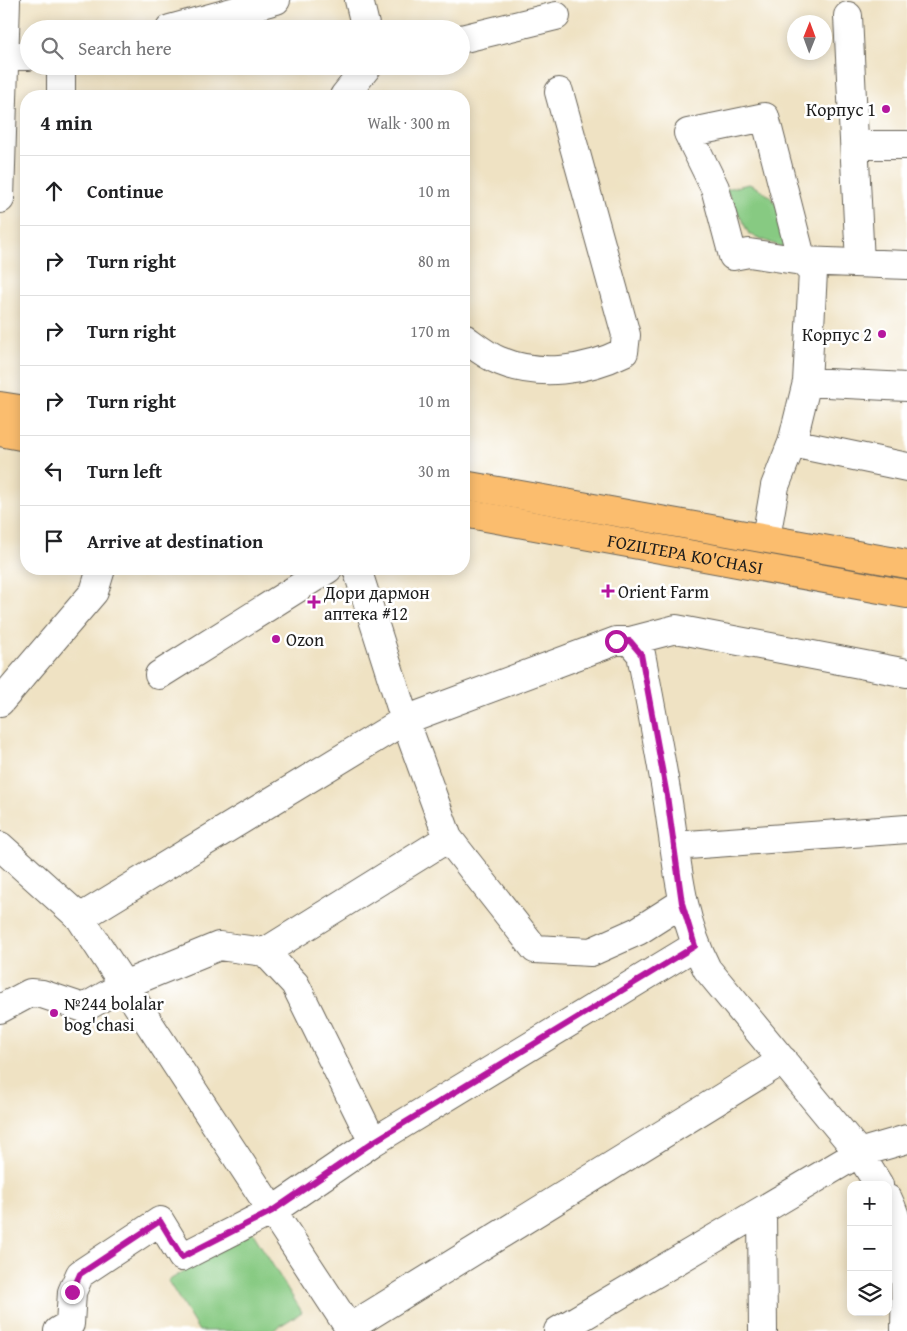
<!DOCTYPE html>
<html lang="en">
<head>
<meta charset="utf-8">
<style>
	:root { --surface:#fff; --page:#f2f2f2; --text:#202124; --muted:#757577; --line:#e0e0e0 }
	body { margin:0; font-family:"Gentium Book Plus",serif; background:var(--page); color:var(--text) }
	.controls { position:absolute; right:15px; bottom:15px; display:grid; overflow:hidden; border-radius:10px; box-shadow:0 2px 12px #0003 }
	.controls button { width:45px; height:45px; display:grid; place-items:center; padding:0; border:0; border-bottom:1px solid var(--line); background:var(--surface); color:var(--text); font:25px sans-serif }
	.compass { position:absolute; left:787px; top:15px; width:45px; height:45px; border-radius:50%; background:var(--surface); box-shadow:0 2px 12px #0003; rotate:1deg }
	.stop { position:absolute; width:15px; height:15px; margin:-11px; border:4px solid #b5179e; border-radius:50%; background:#fff }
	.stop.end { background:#b5179e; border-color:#fff; box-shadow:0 1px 5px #0008 }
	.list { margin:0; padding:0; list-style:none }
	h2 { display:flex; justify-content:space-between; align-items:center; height:65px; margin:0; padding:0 20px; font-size:21px }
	h2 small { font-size:16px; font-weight:400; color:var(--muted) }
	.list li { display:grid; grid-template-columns:32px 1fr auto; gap:15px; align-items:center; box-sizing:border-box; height:70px; padding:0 20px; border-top:1px solid var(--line) }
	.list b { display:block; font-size:19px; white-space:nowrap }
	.list em { font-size:16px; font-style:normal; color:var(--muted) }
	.icon { flex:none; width:28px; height:28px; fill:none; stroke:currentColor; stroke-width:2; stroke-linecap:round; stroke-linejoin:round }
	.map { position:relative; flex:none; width:907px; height:1331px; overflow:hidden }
	.search { position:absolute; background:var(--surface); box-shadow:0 2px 12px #0003; left:20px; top:20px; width:450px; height:55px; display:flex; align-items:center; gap:12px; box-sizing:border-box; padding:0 18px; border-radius:28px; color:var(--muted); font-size:19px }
	.panel { position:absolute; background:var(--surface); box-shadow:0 2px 12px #0003; left:20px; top:90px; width:450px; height:485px; border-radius:20px }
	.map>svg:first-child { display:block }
	.grass { fill:#87ca82; stroke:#52734f }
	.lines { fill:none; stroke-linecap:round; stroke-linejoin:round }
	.minor-casing { stroke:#666156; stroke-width:30 }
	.major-casing { stroke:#666156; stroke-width:30 }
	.minor { stroke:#fff; stroke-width:28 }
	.major { stroke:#fbbd6e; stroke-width:28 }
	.route { stroke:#b5179e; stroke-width:6 }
	.poi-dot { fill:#b5179e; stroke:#fff; stroke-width:2 }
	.labels { text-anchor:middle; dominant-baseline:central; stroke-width:5; stroke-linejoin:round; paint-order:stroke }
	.poi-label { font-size:18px; fill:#1c1c1c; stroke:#fff; text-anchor:start }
	.street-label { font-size:18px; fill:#1c1c1c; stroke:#fff }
</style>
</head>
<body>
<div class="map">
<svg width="907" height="1331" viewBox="0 0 907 1331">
	<rect width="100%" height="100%" fill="#fff"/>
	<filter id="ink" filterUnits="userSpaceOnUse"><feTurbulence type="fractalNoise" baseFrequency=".02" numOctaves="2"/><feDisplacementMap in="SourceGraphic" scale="10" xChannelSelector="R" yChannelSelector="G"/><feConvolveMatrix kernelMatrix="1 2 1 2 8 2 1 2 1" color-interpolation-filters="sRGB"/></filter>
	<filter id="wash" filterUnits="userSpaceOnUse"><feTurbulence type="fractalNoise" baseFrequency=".0096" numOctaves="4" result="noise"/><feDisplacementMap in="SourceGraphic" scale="20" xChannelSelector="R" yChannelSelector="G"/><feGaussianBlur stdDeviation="1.12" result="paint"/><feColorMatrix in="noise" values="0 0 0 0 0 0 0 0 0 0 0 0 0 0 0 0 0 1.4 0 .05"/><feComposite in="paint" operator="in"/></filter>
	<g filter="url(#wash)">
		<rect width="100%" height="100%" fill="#efe2c3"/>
		<!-- grass -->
		<path class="grass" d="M 749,184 C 782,197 784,221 794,252 L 749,234 L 726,189 Z
			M 251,1230 L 302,1312 L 272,1331 L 199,1331 L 168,1281 Z"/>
	</g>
	<g filter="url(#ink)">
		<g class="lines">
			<!-- minor casing -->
			<g class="minor-casing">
				<path id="minor" d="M 359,0 L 366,29
					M 848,16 L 860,263
					M 170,29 L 276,0
					M 461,39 L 556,16
					M 3,56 L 29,56
					M 61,66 L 61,96
					M 344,96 L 368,66
					M 855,145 L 907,145
					M 0,199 L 6,0
					M 907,265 L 802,261 L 749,253 L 733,256 L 715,188 L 688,133 L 765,117 L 802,261 L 813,272 L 807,382 L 792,443 L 907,467
					M 464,338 C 475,346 487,356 500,361 C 539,377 586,371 624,352 L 626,335 L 559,92
					M 807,382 L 907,387
					M 766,538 L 775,486 L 792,443
					M 357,569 L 405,720 L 448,838 L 535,949 L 591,952 L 638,931 L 682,903
					M 630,641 L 676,629 L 907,673
					M 159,675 L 328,569
					M 0,702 L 94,592 L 101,569
					M 0,846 L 80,918 L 351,1331
					M 674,846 L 907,829
					M 80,918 L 405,720 L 616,641 L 630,641 L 641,654 C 650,701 659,749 667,796 C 677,856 679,915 707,969 L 859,1153 L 558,1331
					M 265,952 L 448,838
					M 0,1009 L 30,993 L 42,994 L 84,1008 L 124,985 L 219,946 L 265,952 L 295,984 L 373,1142
					M 879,1185 L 859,1153 L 907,1139
					M 888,1199 C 907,1238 906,1287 905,1331
					M 762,1211 L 763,1331
					M 349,1328 L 783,1060
					M 58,1331 L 70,1324 L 72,1292 L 80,1274 L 160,1221 L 182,1257 L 272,1211 L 373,1142 L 695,946"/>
			</g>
			<!-- major casing -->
			<g class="major-casing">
				<g id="major">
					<path d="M 0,406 L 26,410"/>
					<path d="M 0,432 L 26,437"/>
					<path d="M 464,485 L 907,564"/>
					<path id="s1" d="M 464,513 L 907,594"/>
				</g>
			</g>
			<!-- minor -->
			<use href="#minor" class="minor"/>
			<!-- major -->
			<use href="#major" class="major"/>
		</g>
	</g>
	<g class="lines" filter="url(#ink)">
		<!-- route -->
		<path class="route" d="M 72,1292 L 80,1274 L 160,1221 L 182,1257 L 272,1211 L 373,1142 L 695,946 L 682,903 L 667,796 L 641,654 L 630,641 L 616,641"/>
	</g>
	<!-- markers -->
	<g class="poi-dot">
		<circle cx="886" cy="109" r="5"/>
		<circle cx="882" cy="334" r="5"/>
		<path d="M605.5 583.5h5v5h5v5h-5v5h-5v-5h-5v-5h5z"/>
		<path d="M311.5 594.5h5v5h5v5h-5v5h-5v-5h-5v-5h5z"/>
		<circle cx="276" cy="639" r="5"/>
		<circle cx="54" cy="1013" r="5"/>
	</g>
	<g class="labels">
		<!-- poi labels -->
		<g class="poi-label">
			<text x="876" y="109" text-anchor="end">Корпус 1</text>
			<text x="872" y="334" text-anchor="end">Корпус 2</text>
			<text x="618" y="591">Orient Farm</text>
			<text x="324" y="592">Дори дармон<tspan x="324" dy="21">аптека #12</tspan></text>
			<text x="286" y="639">Ozon</text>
			<text x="64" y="1003">№244 bolalar<tspan x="64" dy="21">bog'chasi</tspan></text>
		</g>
		<!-- street labels -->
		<g class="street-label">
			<text stroke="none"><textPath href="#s1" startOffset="225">FOZILTEPA KO'CHASI</textPath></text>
		</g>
	</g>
</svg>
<div class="controls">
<button>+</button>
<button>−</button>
<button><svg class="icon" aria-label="layers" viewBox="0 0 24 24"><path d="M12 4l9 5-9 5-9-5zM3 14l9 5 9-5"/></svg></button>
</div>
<svg class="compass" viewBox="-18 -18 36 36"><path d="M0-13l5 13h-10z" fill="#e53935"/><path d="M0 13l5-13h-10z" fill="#757577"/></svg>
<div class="stop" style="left:616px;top:641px"></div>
<div class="stop end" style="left:72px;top:1292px"></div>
<div class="search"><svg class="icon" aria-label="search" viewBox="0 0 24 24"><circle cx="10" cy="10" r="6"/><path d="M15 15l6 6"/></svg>Search here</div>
<section class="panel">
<h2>4 min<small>Walk · 300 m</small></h2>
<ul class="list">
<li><svg class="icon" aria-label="ahead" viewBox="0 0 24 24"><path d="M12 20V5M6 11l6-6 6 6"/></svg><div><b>Continue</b></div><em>10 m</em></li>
<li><svg class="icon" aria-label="right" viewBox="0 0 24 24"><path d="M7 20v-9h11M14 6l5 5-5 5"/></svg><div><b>Turn right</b></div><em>80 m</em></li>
<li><svg class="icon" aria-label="right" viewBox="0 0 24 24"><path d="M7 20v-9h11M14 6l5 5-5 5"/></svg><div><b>Turn right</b></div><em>170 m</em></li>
<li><svg class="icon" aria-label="right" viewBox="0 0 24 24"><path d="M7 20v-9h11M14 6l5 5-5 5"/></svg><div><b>Turn right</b></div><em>10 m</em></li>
<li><svg class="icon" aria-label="left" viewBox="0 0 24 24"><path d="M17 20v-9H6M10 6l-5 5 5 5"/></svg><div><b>Turn left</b></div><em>30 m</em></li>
<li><svg class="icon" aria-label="arrive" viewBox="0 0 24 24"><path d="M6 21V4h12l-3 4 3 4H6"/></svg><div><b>Arrive at destination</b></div></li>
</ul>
</section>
</div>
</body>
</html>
